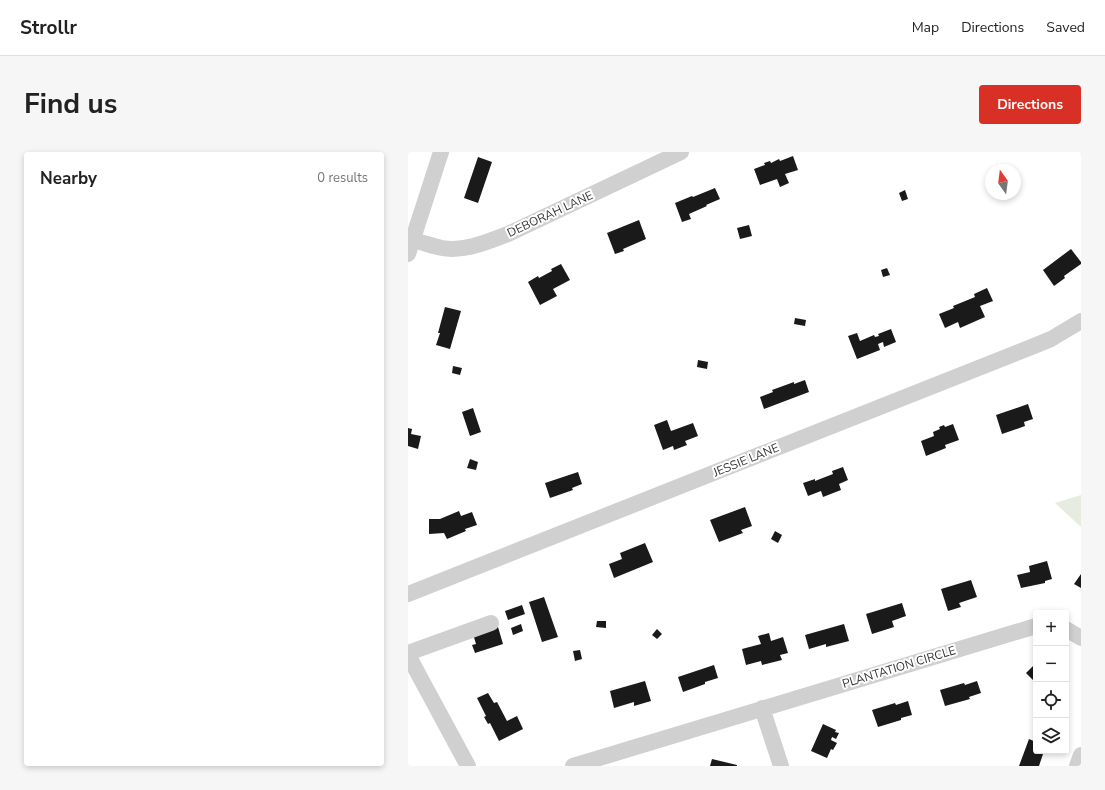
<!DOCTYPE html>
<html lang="en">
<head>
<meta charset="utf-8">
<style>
	:root { --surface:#fff; --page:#f6f6f6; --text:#222; --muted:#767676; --line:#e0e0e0; --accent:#d93025 }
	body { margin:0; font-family:"Nunito Sans",sans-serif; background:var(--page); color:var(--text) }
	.controls { position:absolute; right:12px; bottom:12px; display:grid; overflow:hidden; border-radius:4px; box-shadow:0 2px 6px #0003 }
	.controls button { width:36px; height:36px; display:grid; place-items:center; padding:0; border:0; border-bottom:1px solid var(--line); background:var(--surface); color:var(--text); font:20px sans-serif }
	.compass { position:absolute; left:577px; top:12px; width:36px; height:36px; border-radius:50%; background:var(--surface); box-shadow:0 2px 6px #0003; rotate:346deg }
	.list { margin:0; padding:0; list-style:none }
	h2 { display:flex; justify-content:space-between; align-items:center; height:52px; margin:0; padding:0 16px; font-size:17px }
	h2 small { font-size:13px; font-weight:400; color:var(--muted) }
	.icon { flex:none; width:22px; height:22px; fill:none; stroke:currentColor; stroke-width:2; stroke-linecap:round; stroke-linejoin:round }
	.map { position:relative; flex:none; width:673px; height:614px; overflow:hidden; border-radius:4px }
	header { display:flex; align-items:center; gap:24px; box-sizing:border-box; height:56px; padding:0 20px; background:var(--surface); border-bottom:1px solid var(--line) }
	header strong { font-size:19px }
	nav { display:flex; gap:22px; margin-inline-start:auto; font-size:14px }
	.intro { display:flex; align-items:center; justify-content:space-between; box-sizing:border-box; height:96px; padding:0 24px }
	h1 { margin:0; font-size:28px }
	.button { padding:10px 18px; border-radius:4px; background:var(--accent); color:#fff; font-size:14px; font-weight:700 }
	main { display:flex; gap:24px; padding:0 24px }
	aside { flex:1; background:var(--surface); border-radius:4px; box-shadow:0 2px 6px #0003 }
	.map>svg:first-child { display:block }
	.green { fill:#e6ecdf }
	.building { fill:#1a1a1a }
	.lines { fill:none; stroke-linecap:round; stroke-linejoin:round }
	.minor { stroke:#d0d0d0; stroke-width:16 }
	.labels { text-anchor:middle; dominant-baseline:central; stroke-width:4; stroke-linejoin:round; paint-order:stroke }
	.street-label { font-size:12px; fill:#333; stroke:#fff }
</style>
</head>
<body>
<header>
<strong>Strollr</strong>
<nav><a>Map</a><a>Directions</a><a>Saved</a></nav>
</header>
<div class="intro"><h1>Find us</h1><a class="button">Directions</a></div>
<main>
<aside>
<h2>Nearby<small>0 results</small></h2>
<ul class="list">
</ul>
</aside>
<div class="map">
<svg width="673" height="614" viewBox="0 0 673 614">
	<rect width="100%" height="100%" fill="#fff"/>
	<!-- green -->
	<path class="green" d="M 673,343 L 673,375 L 647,351 Z"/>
	<!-- building -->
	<path class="building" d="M 385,4 L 390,18 L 377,22 L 381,31 L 372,35 L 369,27 L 352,33 L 346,17 L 357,13 L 356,11 L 362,9 L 363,11 L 371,7 L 372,9 Z
		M 70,5 L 84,10 L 70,51 L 56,46 Z
		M 307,36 L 312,47 L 298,53 L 299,54 L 281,62 L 283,67 L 274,70 L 267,51 L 284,44 L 285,45 Z
		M 497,38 L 500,47 L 494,49 L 491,41 Z
		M 231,68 L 238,87 L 215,97 L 216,99 L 207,102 L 199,81 Z
		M 341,73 L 344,84 L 332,87 L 329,76 Z
		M 663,97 L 673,110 L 673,112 L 656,124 L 657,126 L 646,134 L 635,118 Z
		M 153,112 L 162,128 L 145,137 L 149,144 L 132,153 L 120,130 L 130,124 L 131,126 L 144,119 L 143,117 Z
		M 479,116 L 482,123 L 475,125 L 473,118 Z
		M 579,136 L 585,149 L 572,154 L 577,165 L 552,176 L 550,170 L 537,176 L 531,162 L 546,156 L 545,154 L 567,145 L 566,142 Z
		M 37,155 L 53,159 L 42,197 L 28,193 L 32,181 L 30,181 Z
		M 387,166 L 398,168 L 397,174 L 386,172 Z
		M 483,177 L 488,190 L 476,195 L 475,190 L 470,192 L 472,198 L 449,207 L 440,184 L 449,181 L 452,189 L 466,183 L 467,185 L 471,184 L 470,182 Z
		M 290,208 L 300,210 L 299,217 L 289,215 Z
		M 45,214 L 54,216 L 52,223 L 44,221 Z
		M 397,228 L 401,240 L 356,257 L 352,245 L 365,240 L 364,238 L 386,230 L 386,232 Z
		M 620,252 L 625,267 L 616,270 L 617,274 L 594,282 L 588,263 Z
		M 65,256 L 73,280 L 62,284 L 54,260 Z
		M 259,268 L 263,279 L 285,271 L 290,284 L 277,289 L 279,293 L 266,298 L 265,294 L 255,298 L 246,273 Z
		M 545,272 L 551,288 L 537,293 L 538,296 L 518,304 L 513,289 L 526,284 L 525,280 L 532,277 L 531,275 L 536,273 L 537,275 Z
		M 0,276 L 4,277 L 3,282 L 13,284 L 10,297 L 0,294 Z
		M 62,307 L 70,310 L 68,318 L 59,316 Z
		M 435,315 L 440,328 L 431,332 L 433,338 L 415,345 L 413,339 L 400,344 L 395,331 L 407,327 L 407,329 L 425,322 L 424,319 Z
		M 170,320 L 174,332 L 164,336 L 165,338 L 142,346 L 137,331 Z
		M 337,355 L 344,374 L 333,378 L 335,381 L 311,390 L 302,368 Z
		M 51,359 L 53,364 L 64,360 L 69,373 L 57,377 L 58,379 L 39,387 L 36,381 L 21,382 L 21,367 L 32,367 Z
		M 367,379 L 374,383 L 370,391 L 363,387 Z
		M 237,391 L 245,410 L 206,426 L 201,412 L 214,407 L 212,401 Z
		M 639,409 L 644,427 L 637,429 L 637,431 L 613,436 L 609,423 L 622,420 L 621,414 Z
		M 673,422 L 673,436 L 666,432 Z
		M 563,428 L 569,445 L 551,451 L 553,455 L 540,459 L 533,437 Z
		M 136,445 L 150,485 L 134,490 L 121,450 Z
		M 494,451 L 498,464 L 484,469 L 486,475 L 464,482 L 458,462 Z
		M 114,453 L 117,462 L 100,468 L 97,459 Z
		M 189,469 L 198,469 L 198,476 L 188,475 Z
		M 113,472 L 115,479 L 105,483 L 103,476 Z
		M 436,472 L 441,489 L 418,495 L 418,492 L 401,497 L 397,483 Z
		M 90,475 L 95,492 L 67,501 L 64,493 L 68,492 L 65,482 Z
		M 249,477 L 254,482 L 249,487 L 244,483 Z
		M 361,481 L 363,489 L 375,485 L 380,501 L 372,503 L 374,508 L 354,513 L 353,509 L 338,513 L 334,497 L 353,492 L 350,484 Z
		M 172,498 L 174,507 L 167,509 L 165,499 Z
		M 628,511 L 628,531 L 618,521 Z
		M 306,513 L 310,526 L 297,530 L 297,532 L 275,540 L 270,525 Z
		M 237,529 L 243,549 L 226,554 L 226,550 L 206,556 L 202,539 Z
		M 569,529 L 573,541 L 561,545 L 562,547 L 537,554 L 532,538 L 556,531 L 557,533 Z
		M 80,541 L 86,551 L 89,550 L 99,569 L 109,564 L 115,577 L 91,589 L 82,571 L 80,572 L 76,565 L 78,564 L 69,546 Z
		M 500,549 L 504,563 L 493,566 L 493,568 L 470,575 L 464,558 L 487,551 L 488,553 Z
		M 415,572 L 428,578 L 427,580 L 431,581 L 428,587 L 424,585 L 423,588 L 429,591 L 425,598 L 423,597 L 419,606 L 403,599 Z
		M 621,587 L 628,590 L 628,599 L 636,599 L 631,614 L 611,614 Z
		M 304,607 L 329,613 L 329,614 L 302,614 Z"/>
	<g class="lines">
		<!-- minor -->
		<path class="minor" d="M 4,88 C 14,90 24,94 34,96 C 56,100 79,90 100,82 L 273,0
			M 0,102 L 33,0
			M 0,442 L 626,194 L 643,187 L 673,169
			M 658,477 L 673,486
			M 0,501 L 83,471
			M 0,503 L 60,614
			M 354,556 L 373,614
			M 165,614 L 628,474
			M 669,614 L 673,603"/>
	</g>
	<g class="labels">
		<!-- street labels -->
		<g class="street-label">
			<text transform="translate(142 62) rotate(-25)">DEBORAH LANE</text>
			<text transform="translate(338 308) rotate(-22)">JESSIE LANE</text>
			<text transform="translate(491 515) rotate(-17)">PLANTATION CIRCLE</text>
		</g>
	</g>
</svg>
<div class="controls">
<button>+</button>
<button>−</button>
<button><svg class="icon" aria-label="locate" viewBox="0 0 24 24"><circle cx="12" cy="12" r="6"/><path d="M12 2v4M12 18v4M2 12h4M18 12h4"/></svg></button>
<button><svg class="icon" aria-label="layers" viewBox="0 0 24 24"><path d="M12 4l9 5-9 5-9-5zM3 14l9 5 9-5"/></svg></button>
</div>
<svg class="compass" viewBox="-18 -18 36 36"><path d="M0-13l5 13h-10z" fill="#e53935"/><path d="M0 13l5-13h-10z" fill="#767676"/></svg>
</div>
</main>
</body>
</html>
